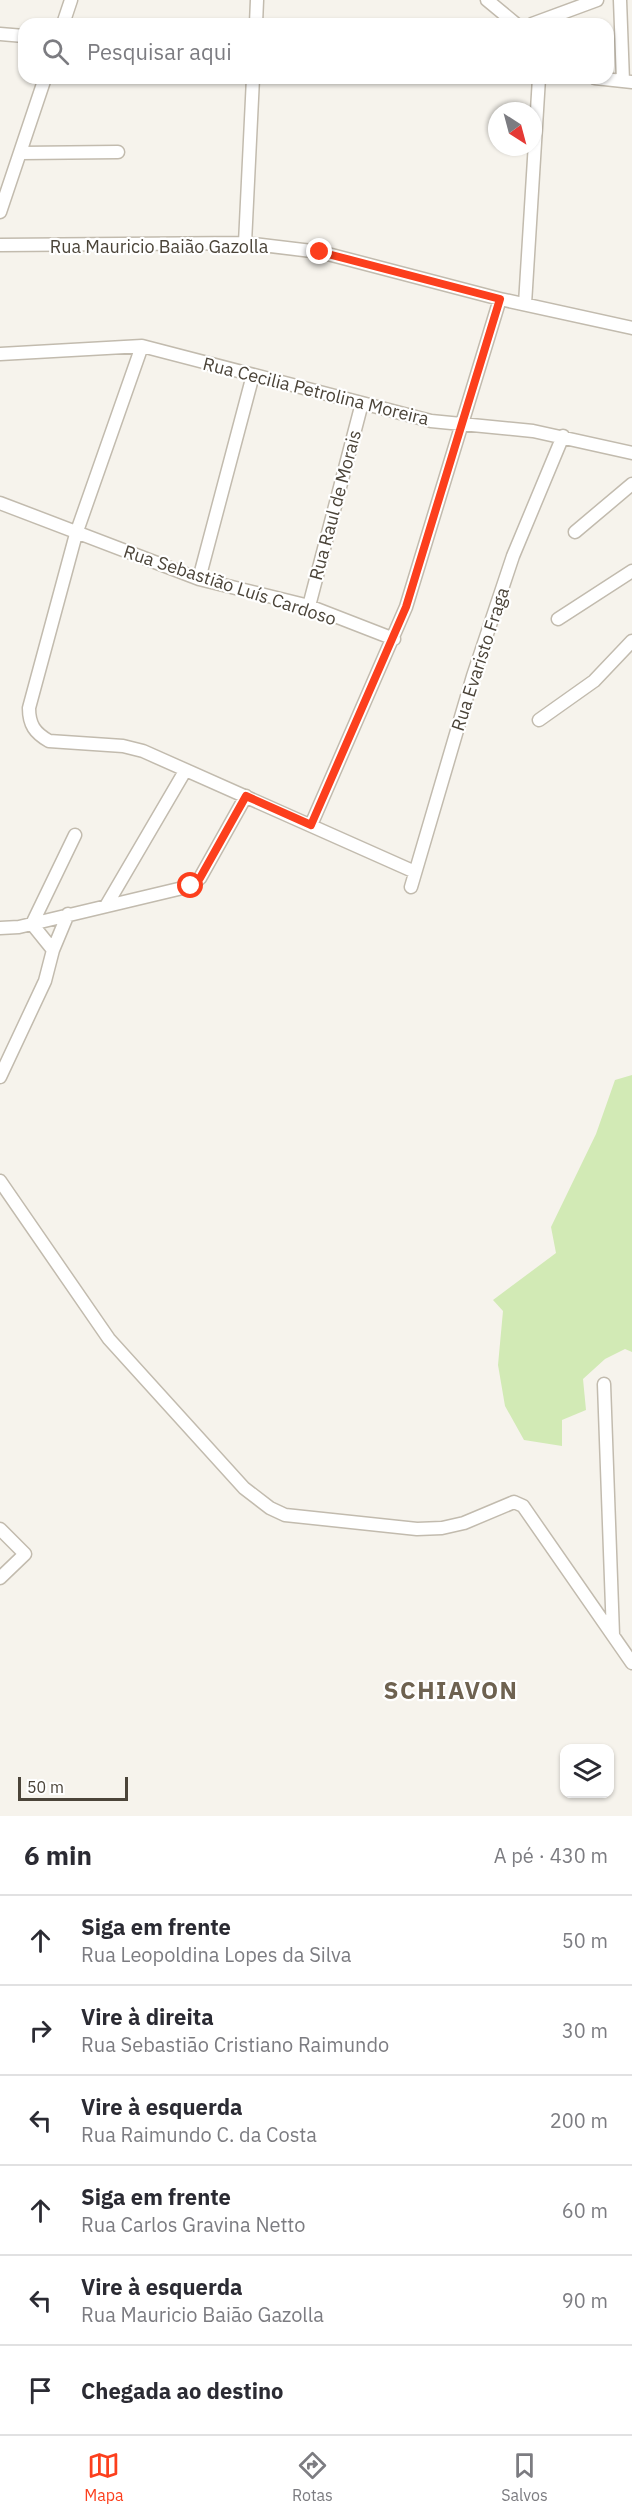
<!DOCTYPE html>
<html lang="pt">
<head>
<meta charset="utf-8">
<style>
	:root { --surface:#fff; --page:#f7f7f7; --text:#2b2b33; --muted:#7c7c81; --line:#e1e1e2; --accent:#fc3f1d }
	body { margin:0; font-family:"IBM Plex Sans",sans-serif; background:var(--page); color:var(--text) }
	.controls { position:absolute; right:18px; bottom:18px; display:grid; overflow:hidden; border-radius:12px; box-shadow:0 2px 4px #0004 }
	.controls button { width:54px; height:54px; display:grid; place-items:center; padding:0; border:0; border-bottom:2px solid var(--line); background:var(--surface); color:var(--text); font:30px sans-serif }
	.compass { position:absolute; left:488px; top:102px; width:54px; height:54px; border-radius:50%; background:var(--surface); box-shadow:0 2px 4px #0004; rotate:144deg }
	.scale { position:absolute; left:18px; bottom:15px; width:110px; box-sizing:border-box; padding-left:6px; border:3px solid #4b4439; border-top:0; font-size:16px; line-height:21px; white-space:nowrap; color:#4b4439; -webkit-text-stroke:4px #fff; paint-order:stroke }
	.stop { position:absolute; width:18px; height:18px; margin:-14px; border:4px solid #fc3f1d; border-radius:50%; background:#fff }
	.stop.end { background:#fc3f1d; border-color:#fff; box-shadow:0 2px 6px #0008 }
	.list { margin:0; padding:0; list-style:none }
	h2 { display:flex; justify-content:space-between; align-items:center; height:78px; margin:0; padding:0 24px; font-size:26px }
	h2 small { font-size:20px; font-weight:400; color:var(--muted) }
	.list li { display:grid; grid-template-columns:39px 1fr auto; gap:18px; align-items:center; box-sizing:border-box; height:90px; padding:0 24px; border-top:2px solid var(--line) }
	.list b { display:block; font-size:22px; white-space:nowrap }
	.list p { margin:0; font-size:20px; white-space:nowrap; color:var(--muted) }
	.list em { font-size:20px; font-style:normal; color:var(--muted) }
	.icon { flex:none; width:33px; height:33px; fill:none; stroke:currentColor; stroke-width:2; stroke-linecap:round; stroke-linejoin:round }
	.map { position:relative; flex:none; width:632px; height:1816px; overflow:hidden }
	.search { position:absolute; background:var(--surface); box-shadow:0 2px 4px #0004; left:18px; right:18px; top:18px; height:66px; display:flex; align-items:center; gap:15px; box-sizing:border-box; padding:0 21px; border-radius:18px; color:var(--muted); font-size:22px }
	.sheet { height:618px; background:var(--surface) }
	nav { display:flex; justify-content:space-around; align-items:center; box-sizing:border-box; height:84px; border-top:2px solid var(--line); background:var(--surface); font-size:16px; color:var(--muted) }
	nav a { display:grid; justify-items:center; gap:3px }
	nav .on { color:var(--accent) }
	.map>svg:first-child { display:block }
	.green { fill:#d2eab5 }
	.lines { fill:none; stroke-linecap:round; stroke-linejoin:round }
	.minor-casing { stroke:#c2bbae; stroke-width:15 }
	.minor { stroke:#fff; stroke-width:12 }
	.route { stroke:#fc3f1d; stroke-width:8 }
	.labels { text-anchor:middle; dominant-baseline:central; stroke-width:4.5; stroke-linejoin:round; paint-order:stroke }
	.street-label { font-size:18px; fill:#4b4439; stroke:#fff }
	.district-label { font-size:24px; font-weight:bold; letter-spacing:1.5px; fill:#6e6250; stroke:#fff }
</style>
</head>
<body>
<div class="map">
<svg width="632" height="1816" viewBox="0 0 632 1816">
	<rect width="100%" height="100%" fill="#f6f3ec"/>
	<!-- green -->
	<path class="green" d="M 632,1075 L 632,1352 L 625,1349 L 605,1359 L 583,1379 L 586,1410 L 562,1420 L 562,1446 L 524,1440 L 505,1406 L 498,1365 L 503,1311 L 493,1300 L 556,1253 L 551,1227 L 596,1134 L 615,1080 Z"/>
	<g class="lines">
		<!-- minor casing -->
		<g class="minor-casing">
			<path id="minor" d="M 487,0 L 516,24
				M 620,0 L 623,81
				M 63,24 L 71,0
				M 256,24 L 257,0
				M 532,24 L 597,0
				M 0,34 L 24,36
				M 595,78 L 632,82
				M 21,153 L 118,152
				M 0,212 L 45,78
				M 245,243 L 253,78
				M 0,245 L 245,243 L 320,252 L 500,299 L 632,328
				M 525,304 L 539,78
				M 142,346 L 76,534 L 29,708 C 29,725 35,733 49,741 L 123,746 L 143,751 L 415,872
				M 0,354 L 142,346 L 431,421 L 533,431 L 632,453
				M 0,503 L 199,579 L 309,606 L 394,639
				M 575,532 L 632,484
				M 199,579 L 253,375
				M 309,606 L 362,403
				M 558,619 L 632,571
				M 539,720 L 594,681 L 632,641
				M 311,825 L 406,607 L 500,299
				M 411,887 L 473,676 L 513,556 L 563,436
				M 106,906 L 185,771
				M 0,928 L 19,927 L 191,886 L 200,878 L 246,796
				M 53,950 L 32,924 L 75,835
				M 0,1077 L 45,981 L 53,950 L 68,914
				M 0,1181 L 109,1339 L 244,1488 L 270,1508 L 285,1515 L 417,1529 L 442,1528 L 464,1523 L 514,1502 L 523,1506 L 632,1663
				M 604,1384 L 613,1635
				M 0,1529 L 25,1554 L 0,1578"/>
		</g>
		<!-- minor -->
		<use href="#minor" class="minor"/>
	</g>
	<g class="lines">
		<!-- route -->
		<path class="route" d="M 191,886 L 200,878 L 246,796 L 311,825 L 406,607 L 500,299 L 320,252"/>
	</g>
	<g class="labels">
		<!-- street labels -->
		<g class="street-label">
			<text x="159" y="246">Rua Mauricio Baião Gazolla</text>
			<text transform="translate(316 391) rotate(14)">Rua Cecilia Petrolina Moreira</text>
			<text transform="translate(335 505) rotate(-75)">Rua Raul de Morais</text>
			<text transform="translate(230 585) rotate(18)">Rua Sebastião Luís Cardoso</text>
			<text transform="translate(480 659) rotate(-72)">Rua Evaristo Fraga</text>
		</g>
		<!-- district labels -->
		<g class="district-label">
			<text x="451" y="1690">SCHIAVON</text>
		</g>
	</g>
</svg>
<div class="controls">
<button><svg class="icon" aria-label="layers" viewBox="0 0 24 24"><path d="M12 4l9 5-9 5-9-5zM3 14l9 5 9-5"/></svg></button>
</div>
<svg class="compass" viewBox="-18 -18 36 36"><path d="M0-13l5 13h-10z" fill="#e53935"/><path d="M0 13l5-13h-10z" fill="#7c7c81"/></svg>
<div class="scale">50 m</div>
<div class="stop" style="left:191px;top:886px"></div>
<div class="stop end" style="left:320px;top:252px"></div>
<div class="search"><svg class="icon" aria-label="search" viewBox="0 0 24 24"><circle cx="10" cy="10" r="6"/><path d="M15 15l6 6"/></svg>Pesquisar aqui</div>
</div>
<section class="sheet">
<h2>6 min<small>A pé · 430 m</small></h2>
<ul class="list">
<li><svg class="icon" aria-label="ahead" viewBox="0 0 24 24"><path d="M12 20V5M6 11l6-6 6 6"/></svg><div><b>Siga em frente</b><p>Rua Leopoldina Lopes da Silva</p></div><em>50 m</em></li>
<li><svg class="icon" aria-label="right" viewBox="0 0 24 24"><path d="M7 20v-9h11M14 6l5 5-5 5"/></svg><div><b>Vire à direita</b><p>Rua Sebastião Cristiano Raimundo</p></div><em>30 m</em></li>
<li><svg class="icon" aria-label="left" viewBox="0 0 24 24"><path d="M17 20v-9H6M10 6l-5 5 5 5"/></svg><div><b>Vire à esquerda</b><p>Rua Raimundo C. da Costa</p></div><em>200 m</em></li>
<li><svg class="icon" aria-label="ahead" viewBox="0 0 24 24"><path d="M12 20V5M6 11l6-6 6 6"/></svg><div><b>Siga em frente</b><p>Rua Carlos Gravina Netto</p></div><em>60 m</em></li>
<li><svg class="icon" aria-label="left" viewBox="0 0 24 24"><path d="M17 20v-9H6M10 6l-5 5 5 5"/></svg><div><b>Vire à esquerda</b><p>Rua Mauricio Baião Gazolla</p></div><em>90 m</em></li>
<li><svg class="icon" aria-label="arrive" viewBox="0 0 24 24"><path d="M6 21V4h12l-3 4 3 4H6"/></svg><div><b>Chegada ao destino</b></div></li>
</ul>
</section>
<nav>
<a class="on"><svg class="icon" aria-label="map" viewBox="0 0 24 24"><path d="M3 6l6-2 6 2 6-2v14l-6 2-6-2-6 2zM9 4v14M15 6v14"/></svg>Mapa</a>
<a><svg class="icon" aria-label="directions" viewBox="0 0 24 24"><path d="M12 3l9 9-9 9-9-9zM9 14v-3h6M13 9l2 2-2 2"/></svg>Rotas</a>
<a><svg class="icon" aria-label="saved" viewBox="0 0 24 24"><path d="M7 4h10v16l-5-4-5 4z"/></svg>Salvos</a>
</nav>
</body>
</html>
